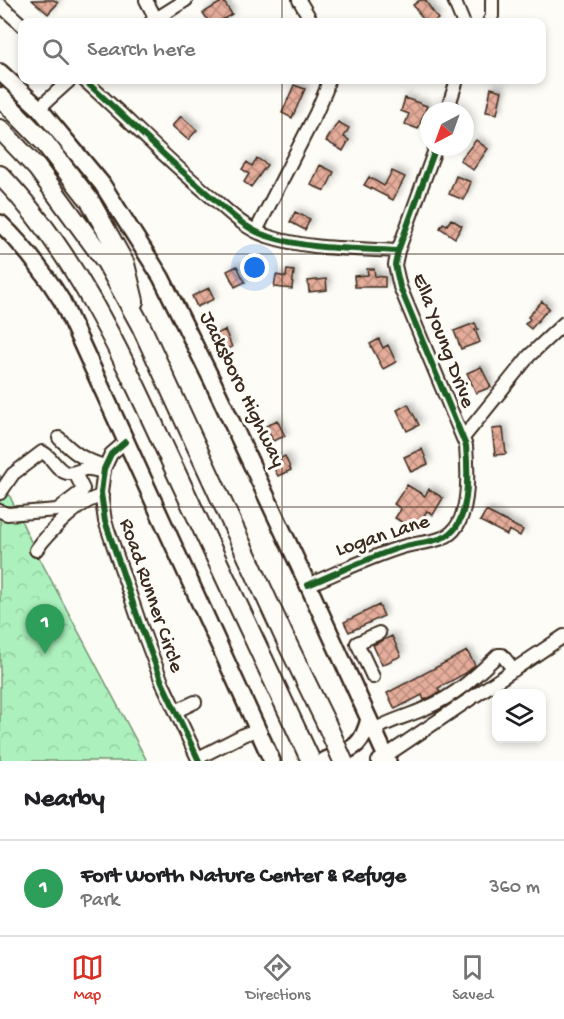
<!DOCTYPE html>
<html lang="en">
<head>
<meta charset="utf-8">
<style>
	:root { --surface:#fff; --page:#f6f6f6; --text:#202124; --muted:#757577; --line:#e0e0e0; --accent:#d93025 }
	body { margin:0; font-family:"Gochi Hand",sans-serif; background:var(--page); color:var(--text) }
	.controls { position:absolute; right:18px; bottom:18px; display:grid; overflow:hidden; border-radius:12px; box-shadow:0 3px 9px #0003 }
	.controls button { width:54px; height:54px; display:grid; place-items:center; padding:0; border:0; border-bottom:2px solid var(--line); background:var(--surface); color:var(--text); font:30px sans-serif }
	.compass { position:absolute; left:420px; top:102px; width:54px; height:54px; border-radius:50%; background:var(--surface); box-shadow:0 3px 9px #0003; rotate:221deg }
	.you { position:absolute; left:255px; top:268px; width:21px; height:21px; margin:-15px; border:4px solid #fff; border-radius:50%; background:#1a73e8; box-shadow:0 0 0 9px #1a73e833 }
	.badge { display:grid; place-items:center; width:39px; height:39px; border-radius:50%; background:var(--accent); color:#fff; font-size:20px; font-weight:700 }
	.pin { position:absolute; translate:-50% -50px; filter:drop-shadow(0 2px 3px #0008) }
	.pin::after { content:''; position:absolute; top:32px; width:21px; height:18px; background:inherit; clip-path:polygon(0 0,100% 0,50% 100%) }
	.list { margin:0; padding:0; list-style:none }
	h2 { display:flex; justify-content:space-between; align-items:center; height:78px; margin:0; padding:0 24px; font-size:26px }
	h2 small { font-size:20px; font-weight:400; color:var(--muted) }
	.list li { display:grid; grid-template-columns:39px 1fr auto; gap:18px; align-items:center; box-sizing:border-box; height:96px; padding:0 24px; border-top:2px solid var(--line) }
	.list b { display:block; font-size:22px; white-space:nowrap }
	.list p { margin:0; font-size:20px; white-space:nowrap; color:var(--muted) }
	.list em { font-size:20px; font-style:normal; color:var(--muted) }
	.icon { flex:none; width:33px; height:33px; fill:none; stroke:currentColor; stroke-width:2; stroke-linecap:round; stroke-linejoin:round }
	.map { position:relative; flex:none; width:564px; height:761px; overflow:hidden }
	.search { position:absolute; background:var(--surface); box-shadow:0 3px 9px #0003; left:18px; right:18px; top:18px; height:66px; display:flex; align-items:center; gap:15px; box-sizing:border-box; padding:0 21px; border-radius:12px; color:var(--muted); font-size:22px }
	.sheet { height:174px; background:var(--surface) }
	nav { display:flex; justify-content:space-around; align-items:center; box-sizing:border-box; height:84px; border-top:2px solid var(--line); background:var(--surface); font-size:16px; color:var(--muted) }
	nav a { display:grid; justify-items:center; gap:3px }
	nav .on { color:var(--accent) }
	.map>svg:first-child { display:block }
	.forest { fill:url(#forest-crowns); stroke:#748e6e; stroke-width:1.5 }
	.building { fill:url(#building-cross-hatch); stroke:#3b2a1e; stroke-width:1.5; filter:url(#shadow) }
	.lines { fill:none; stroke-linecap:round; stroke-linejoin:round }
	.minor-casing { stroke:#3b2a1e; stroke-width:16 }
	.major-casing { stroke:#3b2a1e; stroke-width:20 }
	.highway-casing { stroke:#3b2a1e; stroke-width:22 }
	.minor { stroke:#fdfcf7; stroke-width:12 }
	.major { stroke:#fdfcf7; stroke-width:15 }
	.highway { stroke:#fdfcf7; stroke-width:18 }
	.highway-bridge-casing { stroke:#3b2a1e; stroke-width:22; stroke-linecap:butt }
	.highway-bridge { stroke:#fdfcf7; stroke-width:18 }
	.cycleway-casing { stroke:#fdfcf7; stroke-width:10 }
	.cycleway { stroke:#1b5e20; stroke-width:6 }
	.grid { fill:none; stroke:#3b2a1e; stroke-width:1.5; stroke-opacity:0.55 }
	.labels { text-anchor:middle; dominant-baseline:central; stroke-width:6; stroke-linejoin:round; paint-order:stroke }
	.street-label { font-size:21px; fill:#3b2a1e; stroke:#fdfcf7 }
</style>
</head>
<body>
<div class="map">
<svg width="564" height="761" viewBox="0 0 564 761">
	<defs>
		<pattern id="forest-crowns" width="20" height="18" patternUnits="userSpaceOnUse" patternTransform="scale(1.5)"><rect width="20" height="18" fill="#acf1bd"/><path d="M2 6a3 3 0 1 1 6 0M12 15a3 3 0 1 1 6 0" fill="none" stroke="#95cfa2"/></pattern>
		<pattern id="building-cross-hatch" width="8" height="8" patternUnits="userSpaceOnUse" patternTransform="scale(1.5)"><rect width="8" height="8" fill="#e4ac9a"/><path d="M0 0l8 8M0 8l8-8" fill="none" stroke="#ba8c7d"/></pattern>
		<filter id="shadow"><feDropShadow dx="3.5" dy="-3.5" stdDeviation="3" flood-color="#0004"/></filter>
	</defs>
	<rect width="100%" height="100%" fill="#fdfcf7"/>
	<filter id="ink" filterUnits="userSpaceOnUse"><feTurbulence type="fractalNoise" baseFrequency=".0167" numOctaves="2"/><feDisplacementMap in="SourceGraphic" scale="12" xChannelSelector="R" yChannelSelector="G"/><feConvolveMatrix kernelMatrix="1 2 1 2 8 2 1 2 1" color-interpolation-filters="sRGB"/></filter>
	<g filter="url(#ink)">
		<!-- forest -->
		<path class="forest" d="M 0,475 L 33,546 L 147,761 L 0,761 Z"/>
		<!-- building -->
		<path class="building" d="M 32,0 L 54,0 L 58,3 L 48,14 Z
			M 420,0 L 425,0 L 438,19 L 433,22 L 425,22 L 413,5 Z
			M 223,1 L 232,14 L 219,22 L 209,22 L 203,13 Z
			M 294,85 L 305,89 L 292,118 L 282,113 Z
			M 491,88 L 502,91 L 497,114 L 486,112 Z
			M 405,98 L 427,106 L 418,129 L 405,124 L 409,114 L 401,111 Z
			M 181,116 L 197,130 L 188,140 L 172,126 Z
			M 338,122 L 349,128 L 344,137 L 349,140 L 343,151 L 326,141 Z
			M 476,140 L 488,149 L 473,170 L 460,160 Z
			M 257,158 L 267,165 L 251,187 L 244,182 L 249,174 L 242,169 L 247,162 L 252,166 Z
			M 320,165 L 334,172 L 325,191 L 311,185 Z
			M 392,171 L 405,177 L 393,200 L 364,185 L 369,177 L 384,186 Z
			M 456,176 L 471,182 L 464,200 L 449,194 Z
			M 295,212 L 310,219 L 305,230 L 290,222 Z
			M 451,219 L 462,226 L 455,238 L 440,228 L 443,223 L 447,225 Z
			M 237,266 L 245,282 L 235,287 L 227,271 Z
			M 367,269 L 374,269 L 375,276 L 385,277 L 385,287 L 355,287 L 354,276 L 368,275 Z
			M 287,270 L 294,271 L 292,289 L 274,287 L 276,275 L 286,277 Z
			M 326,279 L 327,290 L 309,292 L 308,281 Z
			M 209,288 L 214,299 L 197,307 L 192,296 Z
			M 542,301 L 549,308 L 531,329 L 525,324 L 530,319 L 528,317 Z
			M 475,323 L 478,329 L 475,330 L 480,342 L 461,349 L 454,331 Z
			M 225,330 L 232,347 L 219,353 L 211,336 Z
			M 379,339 L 383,348 L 388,345 L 396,362 L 383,369 L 370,344 Z
			M 481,367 L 491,387 L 476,393 L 467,373 Z
			M 408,404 L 419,425 L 407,431 L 397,410 Z
			M 277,420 L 285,436 L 273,441 L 266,426 Z
			M 503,428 L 506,454 L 495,455 L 492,429 Z
			M 422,449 L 428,464 L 411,472 L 404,457 Z
			M 285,456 L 291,470 L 278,476 L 271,463 Z
			M 407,485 L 425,496 L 429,489 L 443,498 L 433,515 L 427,511 L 414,530 L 395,518 L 401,509 L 394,504 Z
			M 486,511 L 523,530 L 520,536 L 509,530 L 507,535 L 480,521 Z
			M 379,605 L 384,616 L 349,632 L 344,622 Z
			M 392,636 L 401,656 L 382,665 L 373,645 Z
			M 467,651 L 475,665 L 466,673 L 438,688 L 440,692 L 433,696 L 424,700 L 422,695 L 395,709 L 387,693 Z"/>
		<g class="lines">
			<!-- minor casing -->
			<g class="minor-casing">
				<path id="minor" d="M 146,0 L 156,19
					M 299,0 L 312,22
					M 454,0 L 463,22
					M 0,5 L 22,25
					M 151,22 L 186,0
					M 489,22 L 492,16 L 492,0
					M 84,80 C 128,119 169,162 215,200 C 230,213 247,230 267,236 C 309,250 354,248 398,251
					M 39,108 L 70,80
					M 447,111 L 457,80
					M 256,231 L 316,113 L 326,90 L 328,80
					M 59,438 C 74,453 81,458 101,465
					M 463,438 L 529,356 L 564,323
					M 125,442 L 111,454 L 104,469 L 101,493 L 105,521 L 140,624 L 162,682 L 199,761
					M 0,493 L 13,474 L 42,452 C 52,456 56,470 67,473 C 74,474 79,470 85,469 C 91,468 98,471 104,472
					M 0,511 L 7,514 L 57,510 L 82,491 L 83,489 L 75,473
					M 36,550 C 49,532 80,500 102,496
					M 308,585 C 339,572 370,557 402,547 C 415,543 430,543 442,538 C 472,528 468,470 466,446 L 400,287 L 395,265 L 398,251 L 436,147
					M 373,677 L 357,643 L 379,633
					M 176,711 L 195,702
					M 374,730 C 391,720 409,716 426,708 C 455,696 476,676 498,655 L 502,655 L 514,670
					M 198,758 L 245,734 L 258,730
					M 378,761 L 564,636"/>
			</g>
			<!-- major casing -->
			<g class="major-casing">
				<path id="major" d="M 0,72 L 39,108 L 102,184 L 161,277 L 211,378 L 308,585 L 388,761
					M 0,223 C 25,247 44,272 62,301 L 272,761
					M 324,761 C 351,748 361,750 369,719"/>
			</g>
			<!-- highway casing -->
			<g class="highway-casing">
				<path id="highway" d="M 0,97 L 44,142 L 90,201 L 125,264 L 134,301
					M 0,129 L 37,168 L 106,262 L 141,326 L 288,645 L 326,723
					M 0,175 C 80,258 125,363 173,466 C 219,564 265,663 311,761"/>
			</g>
			<!-- minor -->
			<use href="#minor" class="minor"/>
			<!-- major -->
			<use href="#major" class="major"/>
			<!-- highway -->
			<use href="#highway" class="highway"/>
			<!-- highway-bridge casing -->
			<g class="highway-bridge-casing">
				<path id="highway-bridge" d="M 326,723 L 343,761"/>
			</g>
			<!-- highway-bridge -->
			<use href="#highway-bridge" class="highway-bridge"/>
			<!-- cycleway casing -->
			<g class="cycleway-casing">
				<path id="cycleway" d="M 84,80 C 128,119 169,162 215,200 C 230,213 247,230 267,236 C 309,250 354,248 398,251
					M 125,442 L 111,454 L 104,469 L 101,493 L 105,521 L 140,624 L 162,682 L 199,761
					M 308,585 C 339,572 370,557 402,547 C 415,543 430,543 442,538 C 472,528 468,470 466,446 L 400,287 L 395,265 L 398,251 L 436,147"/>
			</g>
			<!-- cycleway -->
			<use href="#cycleway" class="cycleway"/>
		</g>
	</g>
	<!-- grid -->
	<path class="grid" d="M 282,0 L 282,22M 282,80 L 282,761M 0,254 L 564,254M 0,507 L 564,507"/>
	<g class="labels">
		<!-- street labels -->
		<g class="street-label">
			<text transform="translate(442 341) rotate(69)">Ella Young Drive</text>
			<text transform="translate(241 390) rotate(64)">Jacksboro Highway</text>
			<text transform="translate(383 537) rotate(-18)">Logan Lane</text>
			<text transform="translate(150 596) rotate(71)">Road Runner Circle</text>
		</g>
	</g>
</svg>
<div class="controls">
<button><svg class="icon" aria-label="layers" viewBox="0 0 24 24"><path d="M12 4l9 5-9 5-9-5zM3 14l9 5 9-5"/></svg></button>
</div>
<svg class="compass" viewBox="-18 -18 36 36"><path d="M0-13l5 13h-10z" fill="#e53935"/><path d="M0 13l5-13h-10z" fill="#757577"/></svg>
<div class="you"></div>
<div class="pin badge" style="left:45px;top:654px;background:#2e9e5b">1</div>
<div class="search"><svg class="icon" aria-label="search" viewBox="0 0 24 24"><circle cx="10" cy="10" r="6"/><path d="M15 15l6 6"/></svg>Search here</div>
</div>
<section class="sheet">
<h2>Nearby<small></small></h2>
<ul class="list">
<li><span class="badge" style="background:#2e9e5b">1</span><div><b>Fort Worth Nature Center &amp; Refuge</b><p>Park</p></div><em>360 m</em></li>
</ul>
</section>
<nav>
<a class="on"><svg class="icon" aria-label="map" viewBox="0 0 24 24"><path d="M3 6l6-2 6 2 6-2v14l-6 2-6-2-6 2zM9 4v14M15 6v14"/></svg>Map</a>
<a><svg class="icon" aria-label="directions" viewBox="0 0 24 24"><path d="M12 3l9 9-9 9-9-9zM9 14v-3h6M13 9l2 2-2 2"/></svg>Directions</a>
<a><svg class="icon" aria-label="saved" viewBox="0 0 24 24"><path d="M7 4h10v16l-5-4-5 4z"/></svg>Saved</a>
</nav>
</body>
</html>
